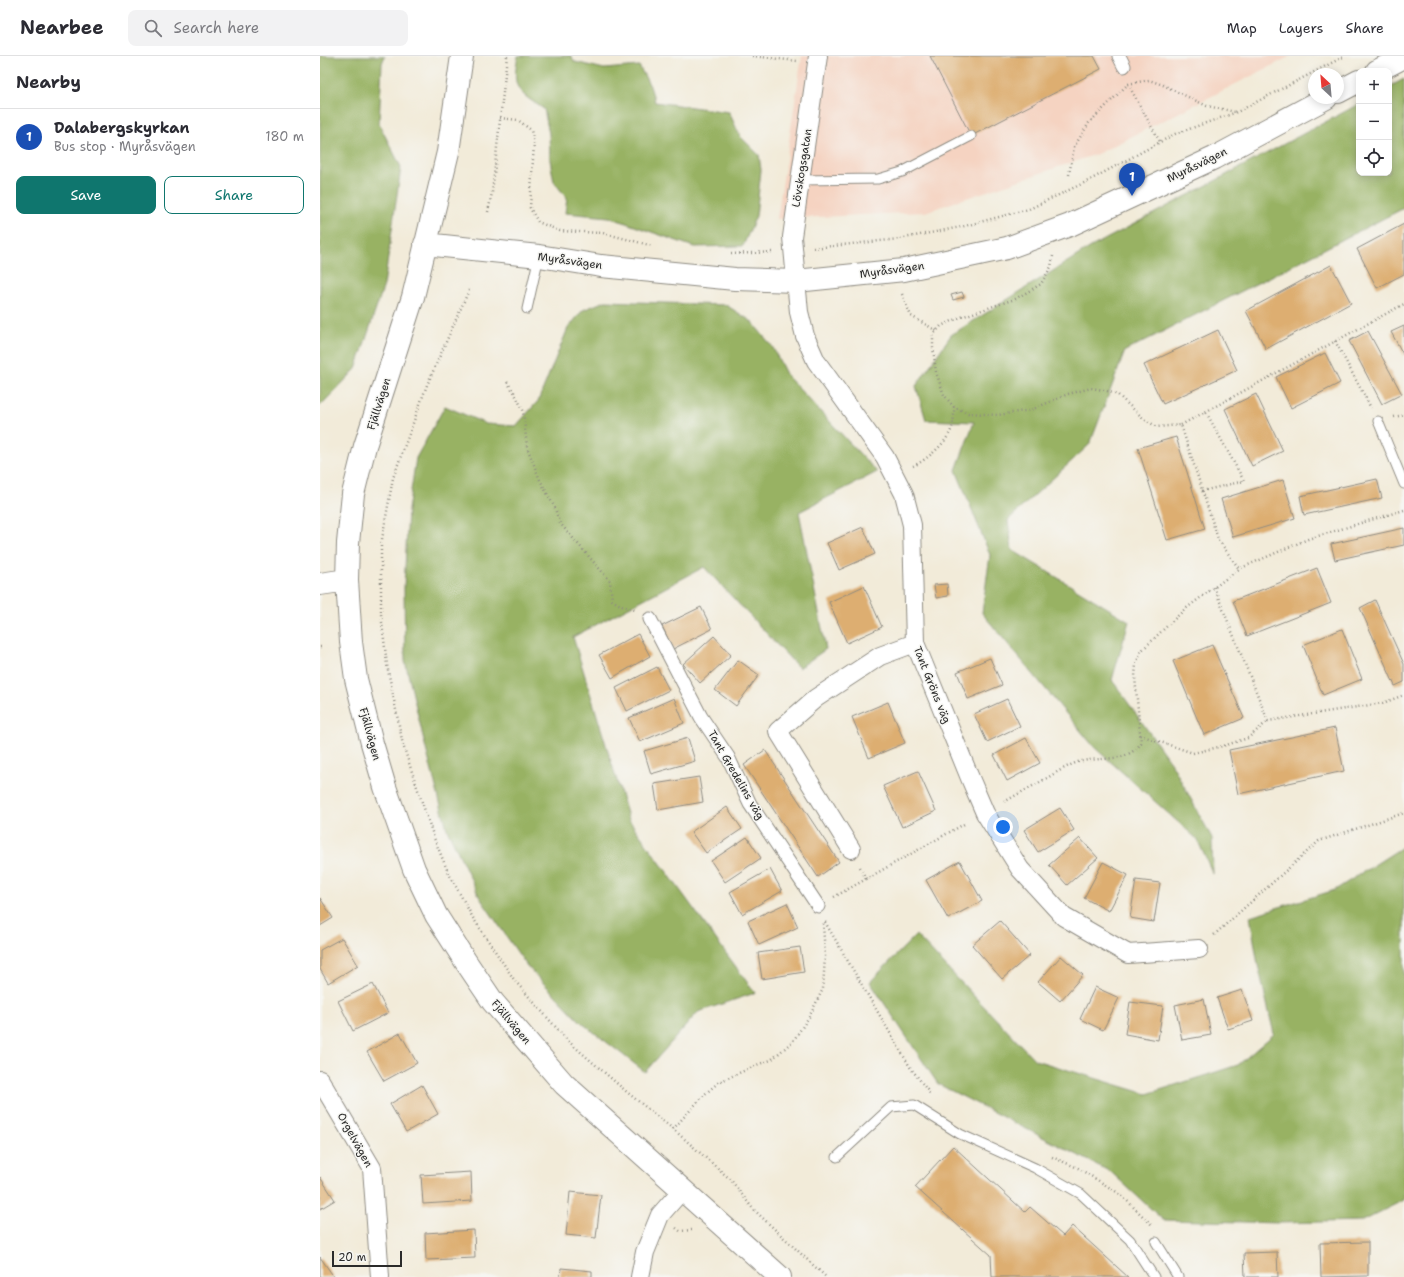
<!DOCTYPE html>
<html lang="en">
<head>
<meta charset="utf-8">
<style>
	:root { --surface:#fff; --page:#f2f2f3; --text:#2b2b33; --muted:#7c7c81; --line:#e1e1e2; --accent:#0f766e }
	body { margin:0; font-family:"Shantell Sans",sans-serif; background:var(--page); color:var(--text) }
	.controls { position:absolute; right:12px; top:12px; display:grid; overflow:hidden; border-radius:8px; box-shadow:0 2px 10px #0003 }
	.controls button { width:36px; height:36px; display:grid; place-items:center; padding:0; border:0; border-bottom:1px solid var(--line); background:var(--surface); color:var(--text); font:20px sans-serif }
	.compass { position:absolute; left:988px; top:12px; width:36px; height:36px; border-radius:50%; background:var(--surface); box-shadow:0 2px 10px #0003; rotate:334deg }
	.scale { position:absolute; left:12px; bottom:10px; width:70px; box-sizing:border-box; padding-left:4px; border:2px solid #2b2b2b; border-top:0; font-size:11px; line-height:14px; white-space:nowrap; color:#2b2b2b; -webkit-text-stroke:3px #f6f6f2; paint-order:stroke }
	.you { position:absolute; left:683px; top:771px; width:14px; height:14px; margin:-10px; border:3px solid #fff; border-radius:50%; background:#1a73e8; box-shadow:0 0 0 6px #1a73e833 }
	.badge { display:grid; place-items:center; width:26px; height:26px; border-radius:50%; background:var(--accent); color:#fff; font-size:13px; font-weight:700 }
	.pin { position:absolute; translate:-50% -33px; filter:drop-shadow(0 1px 2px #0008) }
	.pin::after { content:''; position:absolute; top:21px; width:14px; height:12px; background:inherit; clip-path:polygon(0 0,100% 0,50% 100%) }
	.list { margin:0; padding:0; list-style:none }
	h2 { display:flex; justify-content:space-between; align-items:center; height:52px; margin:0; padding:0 16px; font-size:17px }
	h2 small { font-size:13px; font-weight:400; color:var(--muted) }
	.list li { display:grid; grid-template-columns:26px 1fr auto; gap:12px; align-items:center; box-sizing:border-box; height:56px; padding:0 16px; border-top:1px solid var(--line) }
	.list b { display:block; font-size:15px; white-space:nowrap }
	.list p { margin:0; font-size:13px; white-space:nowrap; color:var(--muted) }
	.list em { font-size:13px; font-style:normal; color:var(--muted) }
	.actions { display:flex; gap:8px; padding:12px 16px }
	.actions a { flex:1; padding:9px 0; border:1px solid var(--accent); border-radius:8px; text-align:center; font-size:14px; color:var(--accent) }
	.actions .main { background:var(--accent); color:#fff }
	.icon { flex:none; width:22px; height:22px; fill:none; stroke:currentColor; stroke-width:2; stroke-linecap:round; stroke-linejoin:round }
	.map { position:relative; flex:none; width:1084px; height:1221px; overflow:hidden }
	header { display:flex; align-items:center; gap:24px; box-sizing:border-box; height:56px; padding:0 20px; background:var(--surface); border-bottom:1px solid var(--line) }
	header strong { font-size:19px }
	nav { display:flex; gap:22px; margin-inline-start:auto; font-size:14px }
	.search { width:280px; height:36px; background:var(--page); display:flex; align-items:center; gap:10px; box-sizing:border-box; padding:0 14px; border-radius:8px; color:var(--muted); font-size:15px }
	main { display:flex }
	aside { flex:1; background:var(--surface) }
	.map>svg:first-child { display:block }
	.built { fill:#f5d3c1 }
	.forest { fill:#98b264; stroke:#626e48 }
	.building { fill:#ddae71 }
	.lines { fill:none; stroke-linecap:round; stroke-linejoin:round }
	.service-casing { stroke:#8e8b82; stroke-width:11 }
	.pedestrian-casing { stroke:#8e8b82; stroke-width:15 }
	.minor-casing { stroke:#8e8b82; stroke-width:20 }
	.tertiary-casing { stroke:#8e8b82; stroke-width:24 }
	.path { stroke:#8e8b82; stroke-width:2.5; stroke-dasharray:1 3; stroke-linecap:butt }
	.service { stroke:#fff; stroke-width:9 }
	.pedestrian { stroke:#fff; stroke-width:13 }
	.minor { stroke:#fff; stroke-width:18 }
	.tertiary { stroke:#fff; stroke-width:22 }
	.labels { text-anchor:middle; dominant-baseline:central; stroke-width:3; stroke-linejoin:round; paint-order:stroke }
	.street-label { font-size:11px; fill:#2b2b2b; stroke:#f6f6f2 }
</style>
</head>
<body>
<header>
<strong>Nearbee</strong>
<div class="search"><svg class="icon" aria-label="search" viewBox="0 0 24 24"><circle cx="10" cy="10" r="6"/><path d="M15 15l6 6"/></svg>Search here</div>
<nav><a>Map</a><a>Layers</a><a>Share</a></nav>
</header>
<main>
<aside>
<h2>Nearby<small></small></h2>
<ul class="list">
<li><span class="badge" style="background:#1a4fb4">1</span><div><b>Dalabergskyrkan</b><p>Bus stop · Myråsvägen</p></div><em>180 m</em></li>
</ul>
<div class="actions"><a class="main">Save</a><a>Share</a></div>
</aside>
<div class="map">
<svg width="1084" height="1221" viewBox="0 0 1084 1221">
	<rect width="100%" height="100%" fill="#f6f6f2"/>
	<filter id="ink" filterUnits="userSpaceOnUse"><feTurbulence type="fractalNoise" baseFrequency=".025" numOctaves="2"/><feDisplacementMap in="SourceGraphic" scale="8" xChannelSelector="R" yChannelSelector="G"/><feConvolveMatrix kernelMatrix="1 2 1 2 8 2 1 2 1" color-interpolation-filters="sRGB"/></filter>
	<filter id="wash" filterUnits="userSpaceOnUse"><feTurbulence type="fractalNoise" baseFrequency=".012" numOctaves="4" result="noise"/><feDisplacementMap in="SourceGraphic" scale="16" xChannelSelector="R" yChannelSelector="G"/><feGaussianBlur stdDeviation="0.9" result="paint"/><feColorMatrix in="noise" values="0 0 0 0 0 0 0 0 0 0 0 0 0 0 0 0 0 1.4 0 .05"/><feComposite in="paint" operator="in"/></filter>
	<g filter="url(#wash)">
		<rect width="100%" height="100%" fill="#f2ebd9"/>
		<!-- built -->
		<path class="built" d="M 482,0 L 971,0 L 777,98 L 605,156 L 457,163 Z"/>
		<!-- forest -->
		<path class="forest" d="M 0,0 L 65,0 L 62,7 L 59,68 L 81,111 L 64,229 L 36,313 L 0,350 Z
			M 198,0 L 251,0 L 255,6 L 284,13 L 319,10 L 330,30 L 335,46 L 409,56 L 420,80 L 439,99 L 441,114 L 436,160 L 423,190 L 374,191 L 289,161 L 245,157 L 247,142 L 234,126 L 230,104 L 229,78 L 224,53 C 198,36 191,33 198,0 Z
			M 1084,23 L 1084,152 L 805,295 L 770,388 L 688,464 L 692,494 L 809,565 L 792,624 L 853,710 L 892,782 L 893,818 L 877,783 L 775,692 L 662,557 L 670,499 L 636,414 L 654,366 L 606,364 L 596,330 L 631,279 L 771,191 L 1039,48 L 1039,117 L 1069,117 L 1069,31 Z
			M 285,245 L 406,249 L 431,265 L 452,290 L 467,320 L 557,416 L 479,456 L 506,593 L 479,612 L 384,511 L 253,581 L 309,764 L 435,937 L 378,956 L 325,1016 L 262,967 L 207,910 L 160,842 L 127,773 L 106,693 L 85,605 L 84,531 L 88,454 L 96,402 L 125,350 L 166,368 L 196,370 L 218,345 L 248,272 L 263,254 Z
			M 1084,790 L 1084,1144 L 1042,1165 L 959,1167 L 843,1164 L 791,1116 L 618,1028 L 550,926 L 596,879 L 715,1004 L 827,1038 L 918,1009 L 954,978 L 938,909 L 930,860 L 1015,834 Z"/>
		<g id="blocks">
			<!-- building -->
			<path class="building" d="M 610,0 L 774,0 L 781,13 L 651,80 Z
				M 1084,168 L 1084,218 L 1057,232 L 1037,193 Z
				M 1011,209 L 1031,247 L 946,293 L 926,255 Z
				M 642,236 L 644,241 L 633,244 L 631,239 Z
				M 1084,270 L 1084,300 L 1071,276 Z
				M 898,274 L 917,314 L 843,348 L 824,309 Z
				M 1048,275 L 1082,338 L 1062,348 L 1029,285 Z
				M 1005,297 L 1020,327 L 971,352 L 956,321 Z
				M 936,338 L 963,395 L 932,410 L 905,353 Z
				M 856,381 L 885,473 L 847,484 L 818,392 Z
				M 1057,423 L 1062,442 L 984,459 L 980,440 Z
				M 963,424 L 975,462 L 913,481 L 901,443 Z
				M 543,471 L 555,498 L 519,514 L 507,487 Z
				M 1084,472 L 1084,489 L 1015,504 L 1011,488 Z
				M 997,512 L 1011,547 L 927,580 L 913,545 Z
				M 627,528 L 628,540 L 616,542 L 614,529 Z
				M 544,530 L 562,571 L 527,587 L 509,546 Z
				M 1055,544 L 1084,608 L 1084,626 L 1075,630 L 1040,552 Z
				M 381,551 L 392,573 L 353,593 L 342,570 Z
				M 1022,573 L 1042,623 L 1003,639 L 983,589 Z
				M 318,578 L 330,600 L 292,622 L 279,599 Z
				M 394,580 L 411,599 L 380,627 L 363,608 Z
				M 892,589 L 924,662 L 884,679 L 853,605 Z
				M 670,602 L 682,629 L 648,643 L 637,616 Z
				M 418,604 L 439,619 L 416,650 L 395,634 Z
				M 337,611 L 349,634 L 307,655 L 296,632 Z
				M 354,642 L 364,667 L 320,686 L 309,662 Z
				M 687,643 L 700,670 L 667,686 L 654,658 Z
				M 568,646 L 585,687 L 549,702 L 532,661 Z
				M 1015,672 L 1024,715 L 918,738 L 909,694 Z
				M 368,682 L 375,705 L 331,718 L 324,695 Z
				M 706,682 L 720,707 L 687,725 L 674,699 Z
				M 445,694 L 519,806 L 498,821 L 424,709 Z
				M 598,715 L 616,755 L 582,771 L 563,730 Z
				M 379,721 L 383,746 L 338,754 L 334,728 Z
				M 407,751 L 422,773 L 386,797 L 371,776 Z
				M 740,752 L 754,774 L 718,796 L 704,774 Z
				M 427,781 L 441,802 L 405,826 L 391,805 Z
				M 760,782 L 778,802 L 747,829 L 729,809 Z
				M 640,805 L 662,845 L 628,863 L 606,824 Z
				M 783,806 L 808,819 L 789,855 L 764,842 Z
				M 450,813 L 462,835 L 422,858 L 410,836 Z
				M 816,824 L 840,827 L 834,866 L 810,862 Z
				M 0,842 L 13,862 L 0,870 Z
				M 467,847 L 478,871 L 439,889 L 428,865 Z
				M 680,865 L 710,899 L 682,923 L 652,889 Z
				M 22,882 L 38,909 L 8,927 L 0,913 L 0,894 Z
				M 480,891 L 484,916 L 442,923 L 438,897 Z
				M 741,900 L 763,919 L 740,945 L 718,926 Z
				M 53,928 L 68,957 L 33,975 L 18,945 Z
				M 775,931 L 799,942 L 783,974 L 760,963 Z
				M 922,934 L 933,965 L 908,973 L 897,942 Z
				M 884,943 L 891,979 L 862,984 L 855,949 Z
				M 810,946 L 843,950 L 838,984 L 805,978 Z
				M 80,977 L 97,1007 L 64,1025 L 47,996 Z
				M 102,1029 L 118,1058 L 86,1076 L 70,1048 Z
				M 633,1090 L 705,1156 L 710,1151 L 743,1180 L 752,1170 L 808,1221 L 672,1221 L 671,1199 L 595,1131 Z
				M 151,1116 L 152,1145 L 103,1148 L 101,1119 Z
				M 0,1121 L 15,1144 L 0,1153 Z
				M 250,1136 L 281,1139 L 276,1182 L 246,1179 Z
				M 154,1174 L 155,1202 L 106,1204 L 105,1177 Z
				M 1048,1186 L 1048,1220 L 1001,1221 L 1000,1187 Z
				M 957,1196 L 958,1221 L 925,1221 L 924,1197 Z
				M 0,1201 L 14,1221 L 0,1221 Z
				M 241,1212 L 272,1215 L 272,1221 L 240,1221 Z"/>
		</g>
	</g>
	<g filter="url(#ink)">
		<use href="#blocks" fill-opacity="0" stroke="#8e8b82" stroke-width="1"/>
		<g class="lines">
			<!-- service casing -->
			<g class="service-casing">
				<path id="service" d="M 480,124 L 558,123 L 582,116 L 651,80
					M 207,253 L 219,200
					M 1058,365 L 1084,428
					M 517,1101 L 571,1051 L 594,1049 L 640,1078 L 715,1112 L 761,1138 L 810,1184 L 834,1221
					M 836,1186 L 858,1221"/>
			</g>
			<!-- pedestrian casing -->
			<g class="pedestrian-casing">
				<path id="pedestrian" d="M 799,0 L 804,10
					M 330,563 L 381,661 L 408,701 L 430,748 L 498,850"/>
			</g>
			<!-- minor casing -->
			<g class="minor-casing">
				<path id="minor" d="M 498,0 L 472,181 L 479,256 L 485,280 L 496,305 L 565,401 L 584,438 L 592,469 L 595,587 L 650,722 L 665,757 L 700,813 L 744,861 L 808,898 L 879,893
					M 531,793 L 458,675 L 496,642 L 560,600 L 595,587
					M 0,1024 L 52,1112 L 60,1221
					M 320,1221 L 325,1196 L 340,1159 L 362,1134"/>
			</g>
			<!-- tertiary casing -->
			<g class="tertiary-casing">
				<path id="tertiary" d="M 142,0 L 128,96 L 93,241 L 45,390 L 33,438 L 28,487 L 27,524 L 31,586 L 36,623 L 52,687 L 65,731 L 94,813 L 116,859 L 146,906 L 173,946 L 244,1028 L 460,1221
					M 1057,15 L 1084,1
					M 1018,36 L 1039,25
					M 105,188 L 219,200 L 281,210 L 415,223 L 476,225 L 584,214 L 687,192 L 750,169 L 894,102 L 1006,42
					M 0,528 L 27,524"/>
			</g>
			<!-- path -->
			<path class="path" d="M 432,0 L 477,5
				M 808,28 L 840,86
				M 180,62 L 198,64 L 211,74 L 214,88 L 210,152 L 218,166 L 240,175 L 283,177 L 333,190
				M 749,119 L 754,91 L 769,67 L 808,28 L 829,24 L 843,29 L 887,50 L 916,56
				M 168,156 L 172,137 L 187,0
				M 493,192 L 579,183 L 641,171 L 709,153 L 768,125 L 855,78 L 917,56 L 1025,0
				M 411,198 L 452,196
				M 733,200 L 731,211 L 721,228 L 695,243 L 641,261 L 621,270 L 613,279 L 613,292 L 616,316 L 624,339 L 634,351 L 648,357 L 678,359 L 711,354 L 748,338 L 771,332 L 784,334 L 798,339 L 824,363 L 837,371 L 861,369 L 898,483 L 919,513
				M 149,234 L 107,329 L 73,422 L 61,489 L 61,558 L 67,609 L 83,689 L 114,782 L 128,816 L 153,862 L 195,925 L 248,985 L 308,1037 L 353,1073 L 411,1124 L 433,1153 L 506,1221
				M 582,238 L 591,260 L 617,275
				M 1015,285 L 1051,352
				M 187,326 L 194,336 L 203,354 L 207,391 L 220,424 L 235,452 L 239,466 L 290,525 L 292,544 L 302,550 L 315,554
				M 1074,361 L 1084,359
				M 861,369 L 1084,248
				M 593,410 C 607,404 631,384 633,367 C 634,362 634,356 634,351
				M 882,435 L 924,425 L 886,356
				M 894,531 L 948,665 L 1063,647 L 1084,639
				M 0,591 L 2,591
				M 820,679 L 873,697 L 903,690 L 928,682 L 948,665
				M 684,746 C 698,738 713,730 727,722 C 737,716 747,710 758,706 C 779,700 807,708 821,687 L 815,621 L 816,608 L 821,595 L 864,554 L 919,513 L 988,483 L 1084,454
				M 540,811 L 546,823
				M 514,841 L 646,767
				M 505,866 L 590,1011 L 611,1039
				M 894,879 L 999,785 L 1084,757
				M 353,1073 L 385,1038 L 399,1026 L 439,1008 L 451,1004 L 473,985 L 489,961 L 503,933 L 505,900 L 503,867
				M 732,1101 L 758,1112 L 800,1138 L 833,1170
				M 356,1172 L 360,1175 L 372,1174"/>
			<!-- service -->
			<use href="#service" class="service"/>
			<!-- pedestrian -->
			<use href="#pedestrian" class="pedestrian"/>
			<!-- minor -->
			<use href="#minor" class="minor"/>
			<!-- tertiary -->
			<use href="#tertiary" class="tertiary"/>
		</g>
	</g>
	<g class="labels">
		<!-- street labels -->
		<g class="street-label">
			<text transform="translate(877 109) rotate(-26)">Myråsvägen</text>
			<text transform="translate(482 112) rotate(-81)">Lövskogsgatan</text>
			<text transform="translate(250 205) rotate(8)">Myråsvägen</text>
			<text transform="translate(572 214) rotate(-8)">Myråsvägen</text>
			<text transform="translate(59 348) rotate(-72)">Fjällvägen</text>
			<text transform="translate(612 629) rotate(68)">Tant Gröns väg</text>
			<text transform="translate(50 678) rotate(75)">Fjällvägen</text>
			<text transform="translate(416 719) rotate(60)">Tant Gredelins väg</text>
			<text transform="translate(191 966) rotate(50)">Fjällvägen</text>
			<text transform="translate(35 1084) rotate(61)">Orgelvägen</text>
		</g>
	</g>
</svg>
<div class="controls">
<button>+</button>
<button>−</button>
<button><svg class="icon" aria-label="locate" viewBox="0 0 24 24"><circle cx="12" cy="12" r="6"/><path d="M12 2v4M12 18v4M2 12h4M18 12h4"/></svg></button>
</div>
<svg class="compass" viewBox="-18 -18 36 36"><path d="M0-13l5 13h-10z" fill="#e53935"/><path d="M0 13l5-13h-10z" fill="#7c7c81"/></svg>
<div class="scale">20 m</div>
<div class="you"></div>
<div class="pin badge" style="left:812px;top:140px;background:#1a4fb4">1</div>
</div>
</main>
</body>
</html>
